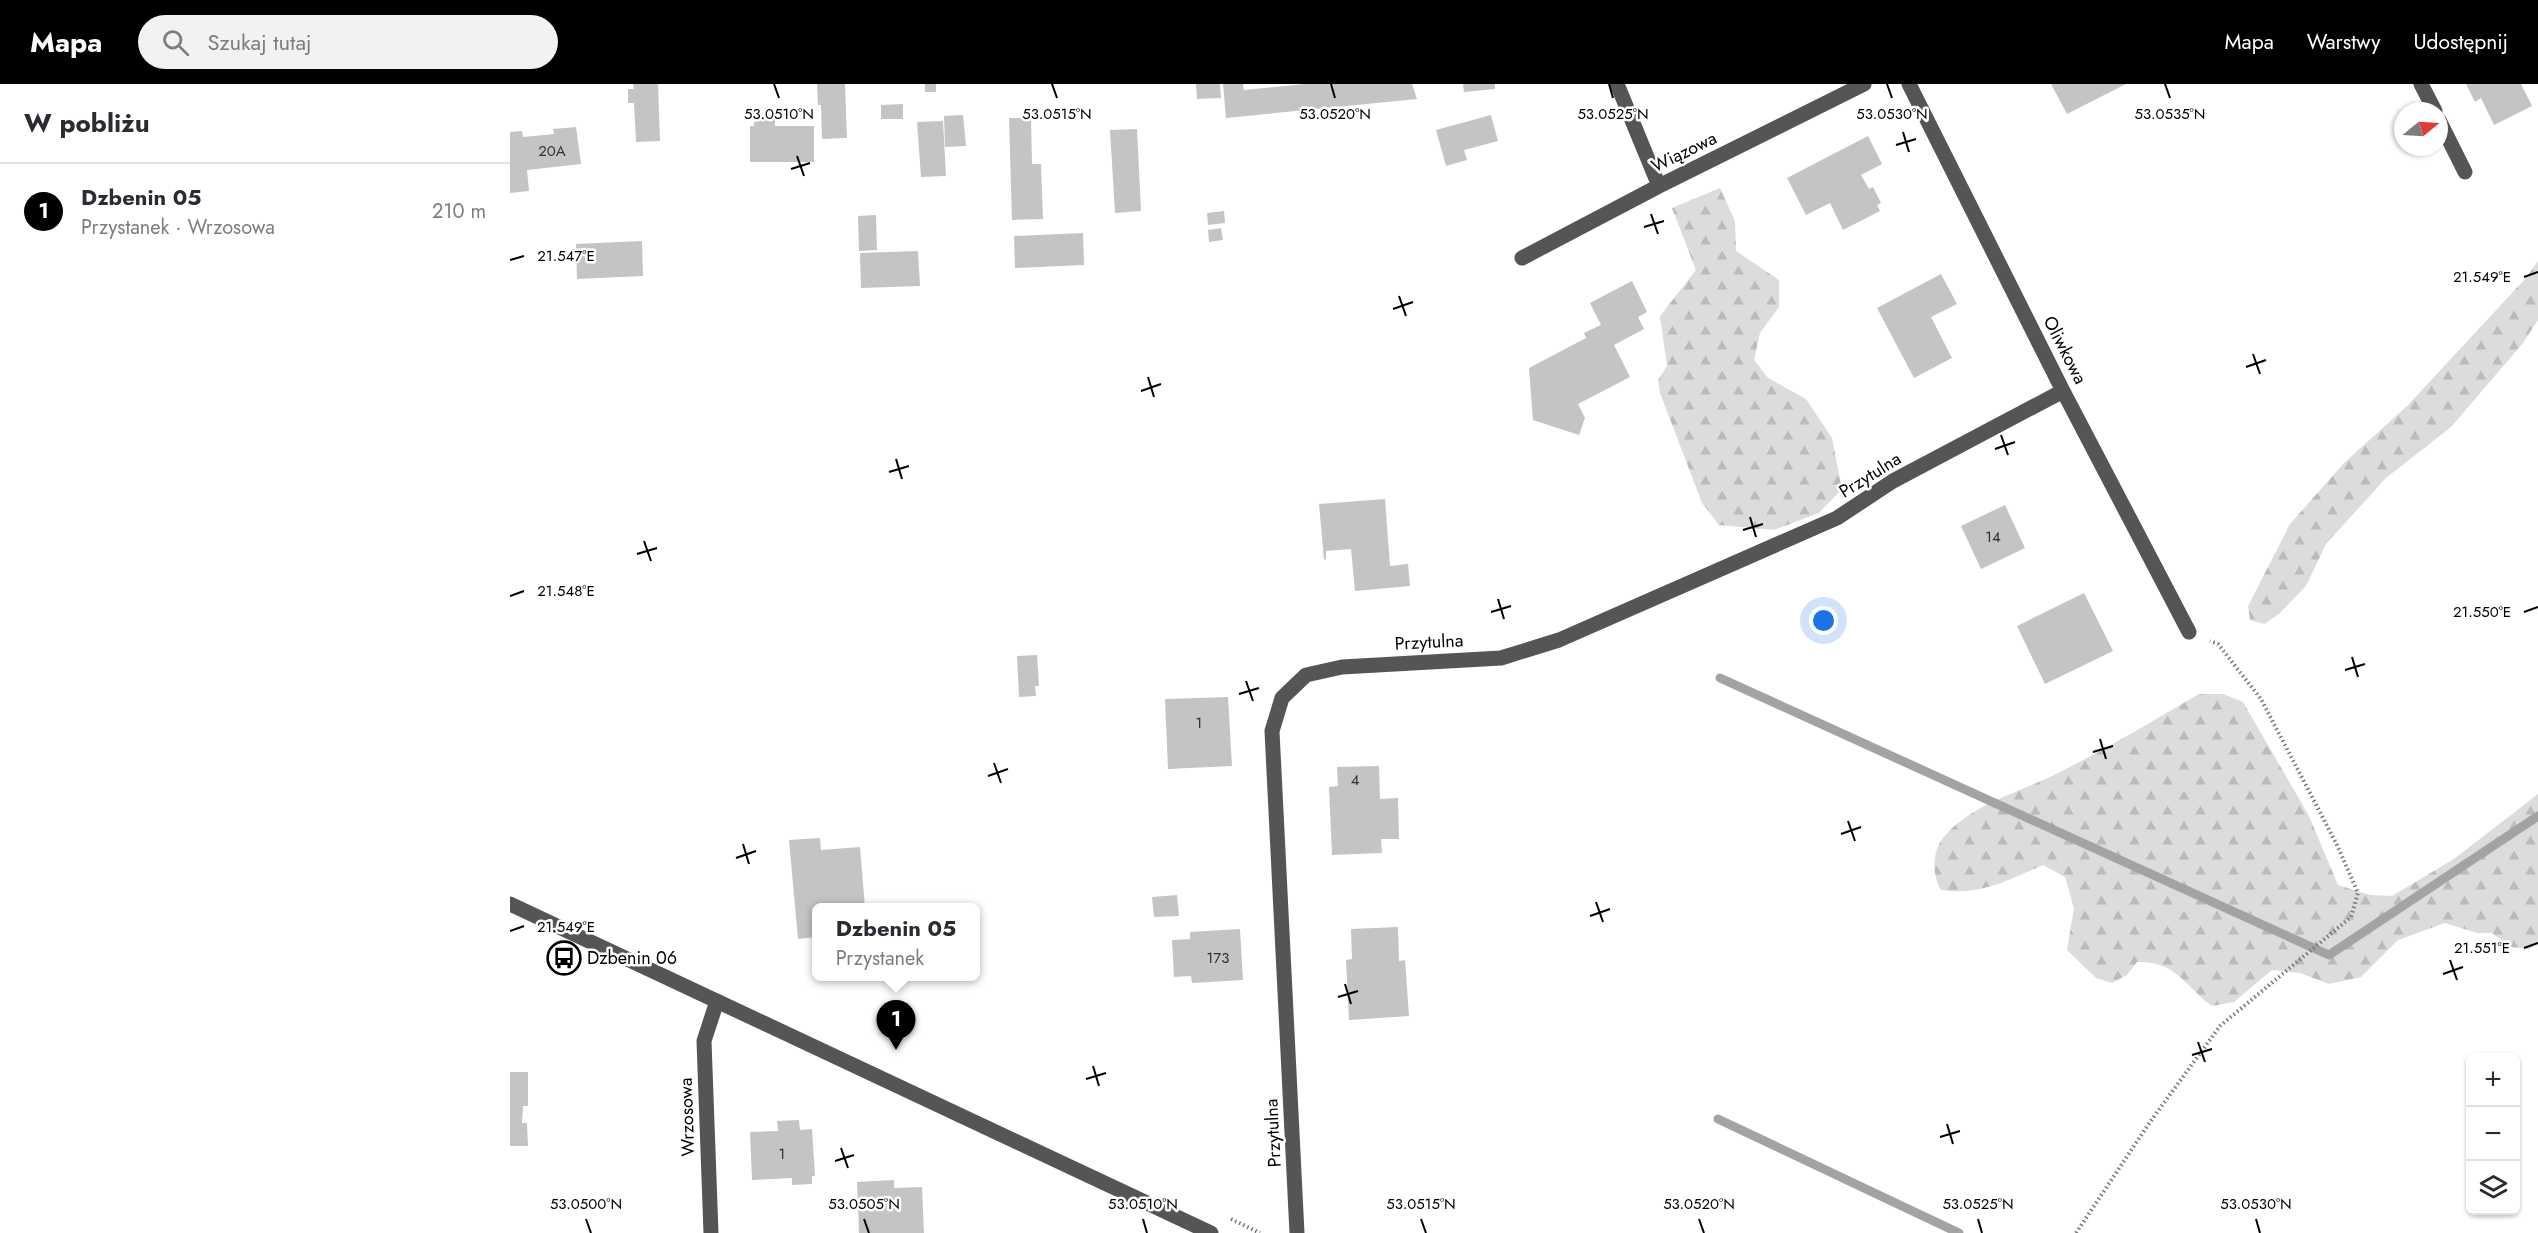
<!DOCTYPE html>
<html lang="pl">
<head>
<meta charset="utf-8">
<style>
	:root { --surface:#fff; --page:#f2f2f3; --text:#2b2b33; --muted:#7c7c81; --line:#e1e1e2; --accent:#000 }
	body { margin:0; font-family:Jost,sans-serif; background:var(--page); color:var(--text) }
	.controls { position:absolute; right:18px; bottom:18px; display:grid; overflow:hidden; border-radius:9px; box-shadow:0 2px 4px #0004 }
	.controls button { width:54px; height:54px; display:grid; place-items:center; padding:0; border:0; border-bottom:2px solid var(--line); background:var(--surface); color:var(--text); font:30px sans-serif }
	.compass { position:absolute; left:1884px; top:18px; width:54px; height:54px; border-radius:50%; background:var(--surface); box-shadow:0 2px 4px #0004; rotate:72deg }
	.you { position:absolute; left:1314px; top:537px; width:21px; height:21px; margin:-15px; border:4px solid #fff; border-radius:50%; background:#1a73e8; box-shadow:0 0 0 9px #1a73e833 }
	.badge { display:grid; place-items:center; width:39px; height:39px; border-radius:50%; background:var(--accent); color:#fff; font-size:20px; font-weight:700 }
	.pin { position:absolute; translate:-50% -50px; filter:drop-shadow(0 2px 3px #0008) }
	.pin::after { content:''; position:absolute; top:32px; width:21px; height:18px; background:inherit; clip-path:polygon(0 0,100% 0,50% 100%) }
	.popup { position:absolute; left:302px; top:819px; width:168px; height:78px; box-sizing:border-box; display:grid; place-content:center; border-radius:9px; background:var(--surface); filter:drop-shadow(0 2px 4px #0005); font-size:20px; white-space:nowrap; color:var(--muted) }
	.popup b { font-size:22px; color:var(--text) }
	.popup::after { content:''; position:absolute; left:50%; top:100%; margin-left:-12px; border:12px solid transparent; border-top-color:var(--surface) }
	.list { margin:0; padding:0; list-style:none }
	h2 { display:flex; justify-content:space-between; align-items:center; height:78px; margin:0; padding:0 24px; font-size:26px }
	h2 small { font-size:20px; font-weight:400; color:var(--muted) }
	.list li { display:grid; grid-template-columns:39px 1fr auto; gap:18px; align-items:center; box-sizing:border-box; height:96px; padding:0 24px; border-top:2px solid var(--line) }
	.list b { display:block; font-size:22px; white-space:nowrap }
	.list p { margin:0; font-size:20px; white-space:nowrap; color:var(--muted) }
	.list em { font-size:20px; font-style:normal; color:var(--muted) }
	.icon { flex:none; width:33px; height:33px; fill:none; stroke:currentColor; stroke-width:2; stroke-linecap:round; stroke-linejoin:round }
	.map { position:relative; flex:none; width:2028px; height:1149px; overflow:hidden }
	header { display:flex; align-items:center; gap:36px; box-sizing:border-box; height:84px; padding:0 30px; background:var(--accent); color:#fff }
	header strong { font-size:28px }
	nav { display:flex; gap:33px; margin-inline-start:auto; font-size:21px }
	.search { width:420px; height:54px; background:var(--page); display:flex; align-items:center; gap:15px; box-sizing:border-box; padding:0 21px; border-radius:33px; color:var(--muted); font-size:22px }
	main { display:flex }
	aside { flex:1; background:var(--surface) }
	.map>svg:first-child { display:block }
	.forest { fill:url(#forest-firs) }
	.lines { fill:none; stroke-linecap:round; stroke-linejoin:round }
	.stream { stroke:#a3a3a3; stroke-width:9 }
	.building { fill:#c4c4c4 }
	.path { stroke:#777; stroke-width:4; stroke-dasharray:1.5 3; stroke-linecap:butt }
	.minor { stroke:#555; stroke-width:15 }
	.ticks { fill:none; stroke:#000; stroke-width:2 }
	.labels { text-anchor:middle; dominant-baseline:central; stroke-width:5; stroke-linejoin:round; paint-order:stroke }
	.number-label { font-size:15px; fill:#313131 }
	.street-label { font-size:18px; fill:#000; stroke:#fff }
	.poi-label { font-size:18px; fill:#000; stroke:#fff; text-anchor:start }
	.ticks-label { font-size:15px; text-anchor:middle; fill:#000; stroke:#fff; stroke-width:5; stroke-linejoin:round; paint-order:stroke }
</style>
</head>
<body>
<header>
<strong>Mapa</strong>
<div class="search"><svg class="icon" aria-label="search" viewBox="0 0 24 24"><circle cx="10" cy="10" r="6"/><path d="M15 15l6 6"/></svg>Szukaj tutaj</div>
<nav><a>Mapa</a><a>Warstwy</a><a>Udostępnij</a></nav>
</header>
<main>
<aside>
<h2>W pobliżu<small></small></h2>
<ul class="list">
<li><span class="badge">1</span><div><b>Dzbenin 05</b><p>Przystanek · Wrzosowa</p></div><em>210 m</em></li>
</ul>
</aside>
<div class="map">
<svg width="2028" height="1149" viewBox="0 0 2028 1149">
	<defs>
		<pattern id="forest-firs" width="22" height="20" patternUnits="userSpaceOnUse" patternTransform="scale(1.5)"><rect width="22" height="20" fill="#dcdcdc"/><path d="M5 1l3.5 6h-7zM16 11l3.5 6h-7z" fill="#bbb"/></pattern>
	</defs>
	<rect width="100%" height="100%" fill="#fff"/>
	<!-- forest -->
	<path class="forest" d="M 1210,104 L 1225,137 L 1226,167 L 1269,196 L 1269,223 L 1250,249 L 1244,276 L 1258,294 L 1296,315 L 1322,354 L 1332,405 L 1309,429 L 1264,446 L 1209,441 L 1192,419 L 1150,309 L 1148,296 L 1157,282 L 1150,232 L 1186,186 L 1162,124 Z
		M 2028,177 L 2028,236 L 2013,259 L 1941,343 L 1876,394 L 1816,460 L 1796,502 L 1769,530 L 1754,540 L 1740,536 L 1738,522 L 1780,440 L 1834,379 L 1898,321 L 2015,195 Z
		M 1689,610 L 1713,610 L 1733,618 L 1799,732 L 1828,801 L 1860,811 L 1882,812 L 1944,775 L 2028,710 L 2028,859 L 2019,865 L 2001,863 L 1982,849 L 1967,849 L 1935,839 L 1888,856 L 1851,893 L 1819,900 L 1790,889 L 1762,886 L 1724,918 L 1702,922 C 1673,901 1667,877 1627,878 L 1617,891 L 1602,899 L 1586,894 L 1557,866 L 1564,824 L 1555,793 L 1533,781 C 1499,796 1469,812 1431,806 C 1422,792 1422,767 1433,754 C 1461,720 1509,709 1548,689 C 1596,665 1643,637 1689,610 Z"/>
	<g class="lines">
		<!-- stream -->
		<path class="stream" d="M 1210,594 L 1819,871 L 2028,732
			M 1208,1035 L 1449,1149"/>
	</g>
	<!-- building -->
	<path class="building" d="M 123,0 L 148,0 L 150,57 L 126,58 L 124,19 L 118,19 L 118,5 L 124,5 Z
		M 307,0 L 335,0 L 337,54 L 312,55 L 311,21 L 308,21 Z
		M 415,0 L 426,0 L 426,8 L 415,8 Z
		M 686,0 L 710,0 L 711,14 L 687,15 Z
		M 713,0 L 733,0 L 734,6 L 795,0 L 902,0 L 907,15 L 716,34 Z
		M 953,0 L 985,0 L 985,5 L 954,8 Z
		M 1541,0 L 1616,0 L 1557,30 Z
		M 1956,0 L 2011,0 L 2022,22 L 1984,41 L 1971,14 L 1965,18 Z
		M 393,20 L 393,35 L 371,35 L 371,21 Z
		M 245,31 L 265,31 L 265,42 L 304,42 L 304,78 L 240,78 L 240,42 L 244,42 Z
		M 453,31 L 456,62 L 435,63 L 434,32 Z
		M 981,31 L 988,57 L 954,66 L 957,76 L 936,82 L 926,46 Z
		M 499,34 L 521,34 L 522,80 L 531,80 L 533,135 L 502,136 Z
		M 433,37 L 436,92 L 411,93 L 407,38 Z
		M 66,43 L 71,80 L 17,86 L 19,107 L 0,109 L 0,48 L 12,47 L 13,53 L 44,50 L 43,45 Z
		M 627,45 L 631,127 L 605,129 L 600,46 Z
		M 1358,52 L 1372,80 L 1351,91 L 1359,105 L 1363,103 L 1371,119 L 1367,121 L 1370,127 L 1333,146 L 1320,119 L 1296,131 L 1277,94 Z
		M 714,127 L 715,139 L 698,141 L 697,129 Z
		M 366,131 L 367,166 L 349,167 L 348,132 Z
		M 711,144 L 713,156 L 699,158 L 698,146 Z
		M 573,149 L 574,181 L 505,184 L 504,152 Z
		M 132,157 L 133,192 L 67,195 L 66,160 Z
		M 408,167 L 410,202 L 351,204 L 350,169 Z
		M 1431,190 L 1447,220 L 1421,233 L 1442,274 L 1404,294 L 1367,224 Z
		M 1122,197 L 1137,228 L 1128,233 L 1134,245 L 1104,261 L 1120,293 L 1068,320 L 1075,334 L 1069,351 L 1023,336 L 1019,284 L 1076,254 L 1074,249 L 1091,241 L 1080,219 Z
		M 875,415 L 880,482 L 898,480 L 900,502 L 845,507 L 841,465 L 816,467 L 816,475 L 814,476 L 809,420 Z
		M 1495,421 L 1515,464 L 1471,485 L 1451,442 Z
		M 1574,509 L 1603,567 L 1535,600 L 1507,542 Z
		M 527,571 L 529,602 L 525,602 L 526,612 L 509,613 L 507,572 Z
		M 718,613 L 722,682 L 658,685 L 655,615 Z
		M 869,682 L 870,715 L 888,714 L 889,755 L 871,755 L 872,769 L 822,771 L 819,703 L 828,702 L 827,683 Z
		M 310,754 L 311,766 L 350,763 L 355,824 L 306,824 L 306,853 L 288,855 L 279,756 Z
		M 667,811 L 669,832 L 644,833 L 642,813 Z
		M 888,843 L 889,877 L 895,876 L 899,932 L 839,936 L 836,876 L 842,875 L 841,845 Z
		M 730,845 L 733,896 L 682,899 L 681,892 L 664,893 L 662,856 L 680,855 L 680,848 Z
		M 0,988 L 18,988 L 18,1022 L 13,1022 L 12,1039 L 17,1039 L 18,1062 L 0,1062 Z
		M 289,1036 L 290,1046 L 302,1045 L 305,1092 L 302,1092 L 302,1100 L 282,1101 L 282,1094 L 242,1096 L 240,1048 L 268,1047 L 267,1037 Z
		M 384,1096 L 384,1104 L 412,1103 L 414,1149 L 349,1149 L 347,1098 Z"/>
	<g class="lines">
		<!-- path -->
		<path class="path" d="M 721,1135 L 750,1149
			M 1566,1149 L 1640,1038 L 1710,942 L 1841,833 L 1848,809 L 1827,761 L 1751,615 L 1708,560 L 1700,557"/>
		<!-- minor -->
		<path class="minor" d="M 1107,0 L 1149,102
			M 1399,0 L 1553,307 L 1679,548
			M 1911,0 L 1925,27
			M 1929,36 L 1955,88
			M 1012,174 L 1149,102 L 1354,0
			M 0,820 L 701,1149
			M 201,1149 L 194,957 L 207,917
			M 787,1149 L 762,647 L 772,614 L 796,591 L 832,583 L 991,574 L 1049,556 L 1327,434 L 1383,397 L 1553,307"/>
	</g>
	<!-- ticks -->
	<path class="ticks" d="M 264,0 L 269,14M 542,0 L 547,14M 821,0 L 825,14M 1099,0 L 1103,14M 1377,0 L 1382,14M 1655,0 L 1660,14M 1393,48 L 1399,68M 1386,61 L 1406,55M 287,72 L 294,92M 281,85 L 300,79M 1141,130 L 1148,150M 1134,143 L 1154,137M 0,176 L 14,172M 2014,193 L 2028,188M 889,212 L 896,232M 883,225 L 903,218M 1743,270 L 1750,290M 1736,283 L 1756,276M 638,293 L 644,313M 631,307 L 651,300M 1491,351 L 1498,371M 1485,365 L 1505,358M 386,375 L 392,395M 379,388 L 399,382M 1240,433 L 1246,453M 1233,446 L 1253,440M 134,457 L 141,477M 127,470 L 147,464M 0,512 L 14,507M 988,515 L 994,535M 981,528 L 1001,522M 2014,528 L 2028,523M 1842,573 L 1848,593M 1835,586 L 1855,580M 736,597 L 743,617M 729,610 L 749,604M 1590,655 L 1596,675M 1583,668 L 1603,662M 484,679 L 491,699M 478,692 L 498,685M 1338,737 L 1345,757M 1331,750 L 1351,743M 233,760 L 239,780M 226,774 L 246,767M 1086,818 L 1093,838M 1080,832 L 1100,825M 0,847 L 14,842M 2014,864 L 2028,859M 1940,876 L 1947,896M 1933,890 L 1953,883M 835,900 L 841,920M 828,913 L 848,907M 1688,958 L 1695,978M 1682,971 L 1702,965M 583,982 L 589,1002M 576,995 L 596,989M 1437,1040 L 1443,1060M 1430,1053 L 1450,1047M 331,1064 L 338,1084M 325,1077 L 344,1071M 76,1135 L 81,1149M 354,1135 L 359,1149M 633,1135 L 637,1149M 911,1135 L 916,1149M 1189,1135 L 1194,1149M 1468,1135 L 1472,1149M 1746,1135 L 1750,1149"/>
	<!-- icons -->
	<defs>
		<g id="bus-ring" transform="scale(1.725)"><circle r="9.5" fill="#fff" stroke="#000" stroke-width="1.5"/><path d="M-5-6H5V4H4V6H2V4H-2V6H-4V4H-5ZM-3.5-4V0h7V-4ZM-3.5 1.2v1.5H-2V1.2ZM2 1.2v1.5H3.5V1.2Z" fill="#000"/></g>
	</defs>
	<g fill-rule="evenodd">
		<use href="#bus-ring" x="54" y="874"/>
	</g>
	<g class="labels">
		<!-- number labels -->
		<g class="number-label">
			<text x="42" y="67">20A</text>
			<text x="1483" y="453">14</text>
			<text x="689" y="639">1</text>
			<text x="845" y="696">4</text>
			<text x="708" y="874">173</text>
			<text x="272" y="1070">1</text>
		</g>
		<!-- street labels -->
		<g class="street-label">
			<text transform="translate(1174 68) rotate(-26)">Wiązowa</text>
			<text transform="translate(1555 266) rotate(63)">Oliwkowa</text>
			<text transform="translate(1360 391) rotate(-32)">Przytulna</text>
			<text transform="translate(919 558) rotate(-3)">Przytulna</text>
			<text transform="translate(177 1033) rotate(-92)">Wrzosowa</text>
			<text transform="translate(763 1049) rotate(-93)">Przytulna</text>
		</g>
		<!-- poi labels -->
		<g class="poi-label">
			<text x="77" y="874">Dzbenin 06</text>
		</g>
	</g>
	<g class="ticks-label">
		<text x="269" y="35">53.0510°N</text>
		<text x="547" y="35">53.0515°N</text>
		<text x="825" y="35">53.0520°N</text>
		<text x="1103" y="35">53.0525°N</text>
		<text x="1382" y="35">53.0530°N</text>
		<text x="1660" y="35">53.0535°N</text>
		<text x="56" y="177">21.547°E</text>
		<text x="1972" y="198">21.549°E</text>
		<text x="56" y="512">21.548°E</text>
		<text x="1972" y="533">21.550°E</text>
		<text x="56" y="848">21.549°E</text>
		<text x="1972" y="869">21.551°E</text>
		<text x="76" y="1125">53.0500°N</text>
		<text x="354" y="1125">53.0505°N</text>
		<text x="633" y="1125">53.0510°N</text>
		<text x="911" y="1125">53.0515°N</text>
		<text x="1189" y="1125">53.0520°N</text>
		<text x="1468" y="1125">53.0525°N</text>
		<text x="1746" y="1125">53.0530°N</text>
	</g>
</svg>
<div class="controls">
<button>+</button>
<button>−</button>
<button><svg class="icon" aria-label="layers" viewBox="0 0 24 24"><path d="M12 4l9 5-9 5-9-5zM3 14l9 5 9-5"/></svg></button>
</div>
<svg class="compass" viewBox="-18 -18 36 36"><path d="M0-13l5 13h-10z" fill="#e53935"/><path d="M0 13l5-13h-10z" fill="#7c7c81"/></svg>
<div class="you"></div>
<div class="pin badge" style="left:386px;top:966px">1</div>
<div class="popup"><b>Dzbenin 05</b>Przystanek</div>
</div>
</main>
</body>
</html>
